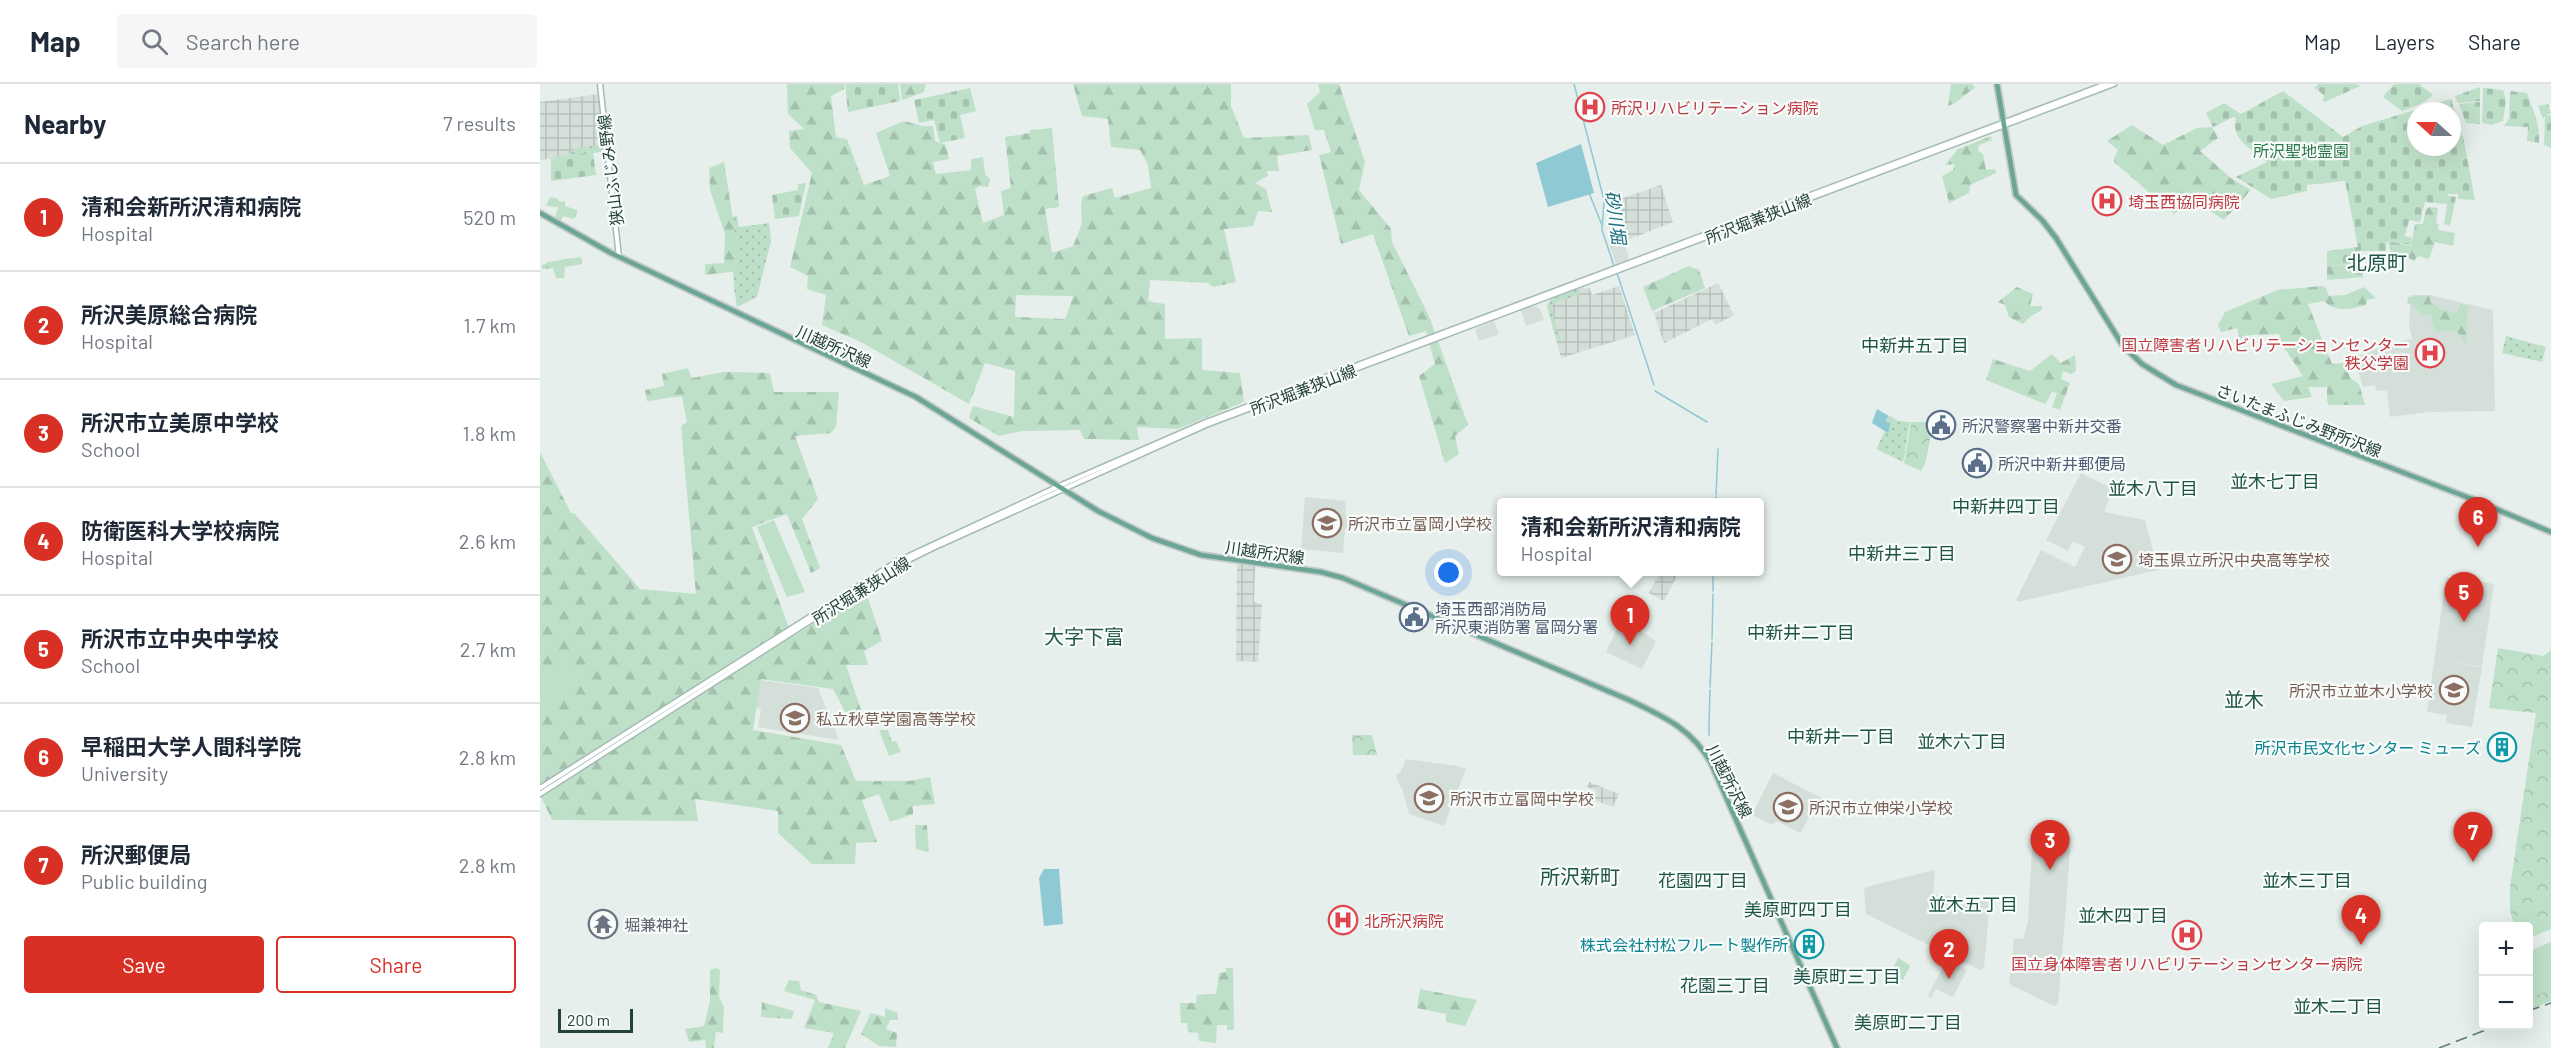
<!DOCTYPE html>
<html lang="en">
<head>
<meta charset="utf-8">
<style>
	:root { --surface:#fff; --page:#f6f6f7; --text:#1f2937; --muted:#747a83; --line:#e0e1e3; --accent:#d93025 }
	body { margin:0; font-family:Barlow,"Noto Sans JP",sans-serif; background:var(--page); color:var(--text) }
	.controls { position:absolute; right:18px; bottom:18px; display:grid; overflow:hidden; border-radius:6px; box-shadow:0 6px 24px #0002 }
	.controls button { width:54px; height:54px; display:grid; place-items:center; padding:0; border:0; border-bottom:2px solid var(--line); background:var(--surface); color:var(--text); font:30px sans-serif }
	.compass { position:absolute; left:1867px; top:18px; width:54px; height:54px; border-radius:50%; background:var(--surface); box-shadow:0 6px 24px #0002; rotate:291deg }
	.scale { position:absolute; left:18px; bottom:15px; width:75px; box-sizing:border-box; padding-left:6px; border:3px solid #24423a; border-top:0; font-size:16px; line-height:21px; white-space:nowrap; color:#24423a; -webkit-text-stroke:4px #f7fbf9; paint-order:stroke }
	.you { position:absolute; left:909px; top:489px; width:21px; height:21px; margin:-15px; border:4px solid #fff; border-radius:50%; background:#1a73e8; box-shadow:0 0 0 9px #1a73e833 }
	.badge { display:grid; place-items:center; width:39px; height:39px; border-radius:50%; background:var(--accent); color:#fff; font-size:20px; font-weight:700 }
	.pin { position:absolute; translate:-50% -50px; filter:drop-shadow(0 2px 3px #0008) }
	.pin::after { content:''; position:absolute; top:32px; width:21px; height:18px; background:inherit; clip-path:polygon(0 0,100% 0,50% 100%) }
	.popup { position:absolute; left:957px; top:414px; width:267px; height:78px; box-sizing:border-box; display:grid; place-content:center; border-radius:6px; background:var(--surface); filter:drop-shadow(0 2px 4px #0005); font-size:20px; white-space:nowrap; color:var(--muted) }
	.popup b { font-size:22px; color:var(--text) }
	.popup::after { content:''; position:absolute; left:50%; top:100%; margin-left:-12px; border:12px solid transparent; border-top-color:var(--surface) }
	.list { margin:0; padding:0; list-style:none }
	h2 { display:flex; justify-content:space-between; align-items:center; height:78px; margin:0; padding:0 24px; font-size:26px }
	h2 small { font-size:20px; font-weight:400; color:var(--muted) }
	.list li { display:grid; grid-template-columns:39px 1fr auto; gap:18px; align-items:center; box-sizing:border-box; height:108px; padding:0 24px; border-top:2px solid var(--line) }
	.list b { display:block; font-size:22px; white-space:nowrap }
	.list p { margin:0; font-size:20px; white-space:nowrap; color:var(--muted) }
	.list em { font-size:20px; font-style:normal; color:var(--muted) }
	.actions { display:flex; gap:12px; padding:18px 24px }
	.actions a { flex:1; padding:14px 0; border:2px solid var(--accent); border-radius:6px; text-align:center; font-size:21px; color:var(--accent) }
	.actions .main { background:var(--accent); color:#fff }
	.icon { flex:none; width:33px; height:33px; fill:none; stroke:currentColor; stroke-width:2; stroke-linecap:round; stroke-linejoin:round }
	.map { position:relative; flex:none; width:2011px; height:964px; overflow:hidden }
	header { display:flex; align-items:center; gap:36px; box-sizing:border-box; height:84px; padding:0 30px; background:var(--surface); border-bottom:2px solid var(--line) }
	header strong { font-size:28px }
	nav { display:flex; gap:33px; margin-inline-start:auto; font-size:21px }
	.search { width:420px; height:54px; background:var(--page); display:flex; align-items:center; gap:15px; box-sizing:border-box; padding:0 21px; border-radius:6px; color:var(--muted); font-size:22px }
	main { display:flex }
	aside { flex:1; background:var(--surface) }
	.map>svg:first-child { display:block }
	.built { fill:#d4dfda }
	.industrial { fill:url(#industrial-grid) }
	.grass { fill:url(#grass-dots) }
	.forest { fill:url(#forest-firs); fill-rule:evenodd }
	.cemetery { fill:url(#cemetery-stones); fill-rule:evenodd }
	.park { fill:url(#park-crowns) }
	.pitch { fill:#bfe0c8 }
	.water { fill:#8ec9d4 }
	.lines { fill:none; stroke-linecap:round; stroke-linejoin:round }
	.stream { stroke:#8ec9d4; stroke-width:1.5 }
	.secondary-casing { stroke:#a4bbb3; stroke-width:7 }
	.primary-casing { stroke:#c2cac8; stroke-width:8 }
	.secondary { stroke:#fff; stroke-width:4 }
	.primary { stroke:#6aa596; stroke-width:4.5 }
	.rail { stroke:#5f7d75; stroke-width:1.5; stroke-dasharray:12 6; stroke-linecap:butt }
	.labels { text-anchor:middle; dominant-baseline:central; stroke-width:4.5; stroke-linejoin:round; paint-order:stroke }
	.health-label { font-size:16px; fill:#be3a42; stroke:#f7fbf9; text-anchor:start }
	.park-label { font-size:16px; fill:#2d7a4b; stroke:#f7fbf9 }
	.street-label { font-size:16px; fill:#24423a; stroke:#f7fbf9 }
	.service-label { font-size:16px; fill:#4e5e75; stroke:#f7fbf9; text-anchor:start }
	.education-label { font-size:16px; fill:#785e54; stroke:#f7fbf9; text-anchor:start }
	.culture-label { font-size:16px; fill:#0d838f; stroke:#f7fbf9; text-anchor:end }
	.worship-label { font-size:16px; fill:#5b616d; stroke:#f7fbf9; text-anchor:start }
	.water-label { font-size:18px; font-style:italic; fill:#1c6f80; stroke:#f7fbf9 }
	.neighbourhood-label { font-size:18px; fill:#1f5548; stroke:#f7fbf9 }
	.quarter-label { font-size:20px; fill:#1f5548; stroke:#f7fbf9 }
</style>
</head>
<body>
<header>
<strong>Map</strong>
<div class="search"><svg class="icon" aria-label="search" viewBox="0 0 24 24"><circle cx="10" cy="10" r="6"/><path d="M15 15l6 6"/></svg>Search here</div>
<nav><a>Map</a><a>Layers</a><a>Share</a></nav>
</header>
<main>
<aside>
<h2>Nearby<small>7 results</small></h2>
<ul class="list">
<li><span class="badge">1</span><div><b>清和会新所沢清和病院</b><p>Hospital</p></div><em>520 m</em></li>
<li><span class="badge">2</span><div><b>所沢美原総合病院</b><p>Hospital</p></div><em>1.7 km</em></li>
<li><span class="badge">3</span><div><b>所沢市立美原中学校</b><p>School</p></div><em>1.8 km</em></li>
<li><span class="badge">4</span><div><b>防衛医科大学校病院</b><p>Hospital</p></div><em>2.6 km</em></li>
<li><span class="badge">5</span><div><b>所沢市立中央中学校</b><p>School</p></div><em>2.7 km</em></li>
<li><span class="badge">6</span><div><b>早稲田大学人間科学院</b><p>University</p></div><em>2.8 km</em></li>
<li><span class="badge">7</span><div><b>所沢郵便局</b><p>Public building</p></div><em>2.8 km</em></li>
</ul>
<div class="actions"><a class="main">Save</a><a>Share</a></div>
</aside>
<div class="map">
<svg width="2011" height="964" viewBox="0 0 2011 964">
	<defs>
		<pattern id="industrial-grid" width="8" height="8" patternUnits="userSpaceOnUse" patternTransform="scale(1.5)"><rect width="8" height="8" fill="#d4dfda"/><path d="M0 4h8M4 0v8" fill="none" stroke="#b6c1bc"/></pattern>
		<pattern id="grass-dots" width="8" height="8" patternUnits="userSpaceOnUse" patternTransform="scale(1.5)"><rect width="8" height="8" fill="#bfe0c8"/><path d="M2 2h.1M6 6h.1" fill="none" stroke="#a4c1ad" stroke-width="1.8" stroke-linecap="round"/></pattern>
		<pattern id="forest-firs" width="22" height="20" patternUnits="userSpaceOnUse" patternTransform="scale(1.5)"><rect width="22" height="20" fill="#bfe0c8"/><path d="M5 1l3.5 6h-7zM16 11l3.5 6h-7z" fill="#a4c1ad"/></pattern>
		<pattern id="cemetery-stones" width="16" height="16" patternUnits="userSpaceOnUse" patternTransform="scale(1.5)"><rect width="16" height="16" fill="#bfe0c8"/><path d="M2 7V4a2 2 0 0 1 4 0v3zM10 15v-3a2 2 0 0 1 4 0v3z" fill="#a4c1ad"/></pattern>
		<pattern id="park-crowns" width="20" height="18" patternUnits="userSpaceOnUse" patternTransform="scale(1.5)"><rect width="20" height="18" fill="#bfe0c8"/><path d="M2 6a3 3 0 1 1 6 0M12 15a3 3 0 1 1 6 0" fill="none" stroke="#a4c1ad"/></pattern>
	</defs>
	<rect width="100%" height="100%" fill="#e6efeb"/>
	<!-- built -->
	<path class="built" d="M 1082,153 L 1089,173 L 1086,177 L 1076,180 L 1068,158 Z
		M 1871,211 L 1890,211 L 1953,226 L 1955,327 L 1889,328 L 1850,333 L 1847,306 L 1836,307 L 1835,301 L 1823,303 L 1814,274 L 1845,261 L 1872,255 L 1869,241 Z
		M 993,221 L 1000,225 L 1004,236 L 986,242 L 981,226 Z
		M 954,237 L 959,250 L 939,257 L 935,245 Z
		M 1541,389 L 1573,405 L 1564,428 L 1605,436 L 1618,486 L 1478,518 L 1476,516 L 1501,466 L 1535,483 L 1545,463 L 1533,457 L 1528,467 L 1506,456 Z
		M 765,413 L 806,417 L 805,431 L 812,431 L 811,446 L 805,446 L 803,469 L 761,465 Z
		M 1906,493 L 1954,500 L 1942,583 L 1904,577 L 1942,584 L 1932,643 L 1906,639 L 1907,631 L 1887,628 Z
		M 1082,535 L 1116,557 L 1102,585 L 1066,568 Z
		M 220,596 L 278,604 L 299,656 L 218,643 L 221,625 L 216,624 Z
		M 866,675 L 918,682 L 926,685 L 904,742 L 869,730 L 862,704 L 860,703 L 856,691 L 860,689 Z
		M 1233,689 L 1284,715 L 1276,733 L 1270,730 L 1261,749 L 1236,737 L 1233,741 L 1212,731 Z
		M 1528,751 L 1531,754 L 1525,835 L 1518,920 L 1514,922 L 1469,900 L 1474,855 L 1483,855 L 1488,837 L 1492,762 Z
		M 1395,786 L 1393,811 L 1450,815 L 1444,884 L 1440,886 L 1326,830 L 1324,806 L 1326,803 Z
		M 1406,876 L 1427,886 L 1413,913 L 1396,905 L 1391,914 L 1388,912 Z"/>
	<!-- industrial -->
	<path class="industrial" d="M 59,10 L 66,67 L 0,76 L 0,18 Z
		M 1121,101 L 1133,138 L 1087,156 L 1074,117 Z
		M 1178,199 L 1194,231 L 1175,241 L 1172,235 L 1124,259 L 1114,229 Z
		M 1079,202 L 1095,251 L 1021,274 L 1007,222 L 1011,215 L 1044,203 L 1045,205 L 1049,203 L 1052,211 Z
		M 697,479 L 715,482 L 714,518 L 722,520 L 718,578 L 696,577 Z
		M 1120,488 L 1139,488 L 1124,517 L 1109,509 Z
		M 1049,698 L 1079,710 L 1073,723 L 1052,715 L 1056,707 L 1047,703 Z"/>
	<!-- grass -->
	<path class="grass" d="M 65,60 L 66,67 L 0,76 L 28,71 L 36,64 Z
		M 197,132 L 199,143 L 229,139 L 231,157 L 217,213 L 197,223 L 194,204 L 191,133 Z
		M 1038,205 L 1040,210 L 1014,219 L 1011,223 L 1017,245 L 1015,247 L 1018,247 L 1021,256 L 1017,257 L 1007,222 L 1011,215 Z
		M 1966,252 L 2006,263 L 2002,278 L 1962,269 Z
		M 1350,332 L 1358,337 L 1370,338 L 1363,378 L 1336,365 L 1345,347 L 1348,348 L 1351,340 L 1346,339 L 1346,335 Z"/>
	<!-- forest -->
	<path class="forest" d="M 247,0 L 304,0 L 304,5 L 291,12 L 296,53 L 307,55 L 324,101 L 350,92 L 336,49 L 364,37 L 382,42 L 393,42 L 395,57 L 406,61 L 409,75 L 393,78 L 396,90 L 431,86 L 431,75 L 443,73 L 445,90 L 450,95 L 448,103 L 440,102 L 435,105 L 443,139 L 464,131 L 461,107 L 471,104 L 465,53 L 490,49 L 490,46 L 512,44 L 519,123 L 505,125 L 512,169 L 533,162 L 542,140 L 541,120 L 543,112 L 572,104 L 575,114 L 611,104 L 608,81 L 600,66 L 571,63 L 568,35 L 542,32 L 533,0 L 691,0 L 691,22 L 704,54 L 769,51 L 772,66 L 737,72 L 739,87 L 727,87 L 728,92 L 715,99 L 726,105 L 732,128 L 718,127 L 713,142 L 684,145 L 696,198 L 673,203 L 668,199 L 610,196 L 608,217 L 625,220 L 625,255 L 662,254 L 662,286 L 700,289 L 704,318 L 638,345 L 597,343 L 599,356 L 544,355 L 540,346 L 482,347 L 459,352 L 429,334 L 433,322 L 474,333 L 475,287 L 445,279 L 429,320 L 321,258 L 282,241 L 286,211 L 267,205 L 268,192 L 250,183 L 272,89 L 250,64 L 249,47 L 264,45 L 248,30 ZM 476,211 L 533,212 L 533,213 L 525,235 L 475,233 Z
		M 360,0 L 386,0 L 384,8 L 362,16 Z
		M 778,0 L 799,0 L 825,78 L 819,106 L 851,145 L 852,158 L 889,232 L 928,341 L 915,352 L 919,370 L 905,379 L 879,292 L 895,280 L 886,247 L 869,252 L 833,150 L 801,160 L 779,71 L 791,68 L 784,46 L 775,46 L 767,20 L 780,8 Z
		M 1411,0 L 1432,0 L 1435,4 C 1426,9 1418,19 1408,22 Z
		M 1592,41 L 1623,61 L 1657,44 L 1672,43 L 1678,54 L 1660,67 L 1692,95 L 1711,106 L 1684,136 L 1653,116 L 1634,130 L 1573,77 L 1578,66 L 1567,57 Z
		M 1451,52 L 1452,56 L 1439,61 L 1438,67 L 1443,70 L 1446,86 L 1455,85 L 1456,89 L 1430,101 L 1429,109 L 1409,119 L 1402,92 L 1413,86 L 1415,80 L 1405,81 L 1418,65 Z
		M 184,78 L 195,149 L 198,187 L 165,191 L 165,180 L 184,179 L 185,150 L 170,106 L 169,84 Z
		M 10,113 L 16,114 L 20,118 L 25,117 L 25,122 L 37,126 L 36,133 L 32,135 L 24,132 L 20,137 L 15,134 L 18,123 L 6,122 Z
		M 1889,123 L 1898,124 L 1896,139 L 1899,140 L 1898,146 L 1915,149 L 1913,162 L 1895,158 L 1889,175 L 1878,172 L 1874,177 L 1861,170 L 1851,170 L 1848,157 L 1871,162 L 1875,140 L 1883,140 L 1886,126 Z
		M 40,173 L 42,175 L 42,180 L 25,183 L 24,194 L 16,194 L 13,184 L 3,185 L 1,182 L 8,178 Z
		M 1821,180 L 1823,193 L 1787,196 L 1787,182 Z
		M 1149,182 L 1159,186 L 1165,204 L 1112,227 L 1103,203 Z
		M 1782,202 L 1786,204 L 1789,212 L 1805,211 L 1824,203 L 1836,214 L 1827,216 L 1826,221 C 1811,225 1796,229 1784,217 L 1768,220 L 1792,280 L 1806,279 L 1810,294 L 1819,300 L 1825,321 L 1789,321 L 1787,317 L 1787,303 L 1768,303 L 1772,313 L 1744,317 L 1731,300 L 1763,292 L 1743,262 L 1739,250 L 1711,251 L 1699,255 L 1697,244 L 1681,248 L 1678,241 L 1685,228 L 1738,206 Z
		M 1477,203 L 1493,210 L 1490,222 L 1502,222 L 1502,226 L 1491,232 L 1483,240 L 1469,233 L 1465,221 L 1458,218 Z
		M 1889,211 L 1891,219 L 1902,226 L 1917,229 L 1920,220 L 1928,223 L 1926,260 L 1916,246 L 1897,248 L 1892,240 L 1891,231 L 1883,231 L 1875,225 L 1875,222 L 1867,219 L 1868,213 Z
		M 1512,270 L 1521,279 L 1535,271 L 1536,287 L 1531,290 L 1523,287 L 1521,295 L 1530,299 L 1520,326 L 1512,323 L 1517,309 L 1512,308 L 1505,320 L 1446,296 L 1453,275 L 1490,287 Z
		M 148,284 L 152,294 L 184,288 L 230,289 L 234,308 L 299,308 L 296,343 L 291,349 L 255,352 L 278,415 L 262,435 L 280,484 L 271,489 L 247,430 L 212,443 L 249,544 L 254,552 L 325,505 L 342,557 L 324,567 L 328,581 L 306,581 L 324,635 L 309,635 L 293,605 L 221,595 L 213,646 L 301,661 L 316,697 L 369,697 L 390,693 L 395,720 L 373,722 L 373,730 L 350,738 L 339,710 L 322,716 L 337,758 L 316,759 L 315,780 L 272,780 L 238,749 L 238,727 L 155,715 L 158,737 L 12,736 L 0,710 L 0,368 L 31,429 L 34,429 L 100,505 L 156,510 L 141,342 L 147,338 L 142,313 C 129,312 119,317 107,317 L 105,306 L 124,302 L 122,290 Z
		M 339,646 L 348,646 L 352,658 L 356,657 L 361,668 L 349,672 Z
		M 375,741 L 387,741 L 389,768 L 376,765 Z
		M 176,884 L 180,886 L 179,913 L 184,923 L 183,949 L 176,948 L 174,964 L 166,964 L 165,956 L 149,958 L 145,945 L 164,942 L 170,917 L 170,886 Z
		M 686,884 L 693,884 L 694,946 L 687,946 L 687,941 L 677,941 L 676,959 L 659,957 L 658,949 L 648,948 L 647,939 L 641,939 L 640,919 L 656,919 L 657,911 L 676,910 L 679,889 L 686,888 Z
		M 249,896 L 259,897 L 261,906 L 276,911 L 279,918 L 321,927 L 305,964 L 288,964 L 294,949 L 264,944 L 275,916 L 244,907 Z
		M 880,905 L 937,916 L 925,942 L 906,938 L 906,930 L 877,924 Z
		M 222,918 L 254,927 L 252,935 L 221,933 Z
		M 345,924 L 358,929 L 358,936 L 350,936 L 346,945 L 357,949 L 356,963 L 339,962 L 321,950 L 331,929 L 345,933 Z"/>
	<!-- cemetery -->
	<path class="cemetery" d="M 305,0 L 358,0 L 360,17 L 308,28 Z
		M 1778,0 L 1817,0 L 1820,2 L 1785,18 L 1782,16 L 1785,12 L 1775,4 Z
		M 1854,0 L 1879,0 L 1893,11 C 1886,18 1874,23 1862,27 L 1843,13 Z
		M 1940,3 L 1940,17 L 1918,19 L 1915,12 Z
		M 430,4 L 436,27 L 420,31 L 425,54 L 400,59 L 394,36 L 379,39 L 374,16 Z
		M 1943,4 L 1963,6 L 1966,17 L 1963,37 L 1951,41 L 1942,39 Z
		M 1743,7 L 1803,53 L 1822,42 L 1911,15 L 1924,57 L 1935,116 L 1918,115 L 1918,110 L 1907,110 L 1908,112 L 1916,113 L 1910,142 L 1904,140 L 1907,120 L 1885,118 L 1880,138 L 1869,136 L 1865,152 L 1872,154 L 1871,161 L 1847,157 L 1846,167 L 1820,167 L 1820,179 L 1787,182 L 1787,167 L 1818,163 L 1805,97 L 1767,101 L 1767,107 L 1731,115 L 1696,93 L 1727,78 C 1713,65 1690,56 1696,34 L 1693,33 L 1673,43 L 1666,29 L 1684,19 L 1701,30 ZM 1876,27 L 1912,27 L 1912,63 L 1876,63 Z
		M 1970,7 L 1987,9 C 1993,28 2000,38 1999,59 L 1987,57 L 1988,43 L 1964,42 L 1969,35 Z
		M 1940,18 L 1940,40 L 1926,39 L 1919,20 Z
		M 2008,20 L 2011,30 L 2005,30 L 2011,32 L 2011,64 L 2004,61 L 2005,32 L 2003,35 L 1998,22 Z
		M 53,68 L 56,91 L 11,97 L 11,75 Z
		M 266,99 L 259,132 L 235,135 L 232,111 L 258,106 L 258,100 Z"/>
	<!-- park -->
	<path class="park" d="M 1371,338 L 1393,338 L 1386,377 L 1381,387 L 1364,379 Z
		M 1958,564 L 2003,572 L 2011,566 L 2011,845 L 1989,854 L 1988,842 L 1974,842 L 1970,826 L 1970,803 L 1996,629 L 1949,624 Z
		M 812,651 L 832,651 L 837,671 L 813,671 Z
		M 2011,858 L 2011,917 L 1989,926 L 1989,867 Z
		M 1358,874 L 1370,881 L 1363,896 L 1351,889 Z"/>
	<!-- pitch -->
	<path class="pitch" d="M 234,436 L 265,508 L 247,513 L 217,443 Z
		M 26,582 L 34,585 L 39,590 L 39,605 L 33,614 L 0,616 L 0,584 Z
		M 2011,869 L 2011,906 L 1989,914 L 1989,878 Z"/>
	<!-- water -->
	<path class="water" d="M 1041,60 L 1054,109 L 1008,123 L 996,79 Z
		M 1337,325 L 1349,332 L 1346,335 L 1346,339 L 1351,339 L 1348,349 L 1332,339 Z
		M 504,785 L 519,785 L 523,840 L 504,842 L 499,794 Z"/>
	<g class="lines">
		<!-- stream -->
		<path class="stream" d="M 1034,0 L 1064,116 L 1062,146 L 1074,182
			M 1049,109 L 1062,141
			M 1077,189 L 1114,301
			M 1115,307 L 1167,338
			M 1176,411 L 1178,365
			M 1176,418 L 1176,413
			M 1173,507 L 1173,493
			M 1172,555 L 1173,510
			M 1170,603 L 1172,558
			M 1169,640 L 1170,606
			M 1169,651 L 1169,641"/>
		<!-- secondary casing -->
		<g class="secondary-casing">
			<path id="secondary" d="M 60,0 L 79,173
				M 0,704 L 356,478 L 519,402 L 666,338 L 1566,0
				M 0,710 L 356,482 L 395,463 L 666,341 L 1574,0"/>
		</g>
		<!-- primary casing -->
		<g class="primary-casing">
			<path id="primary" d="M 1457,0 L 1476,111 L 1502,136 L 1516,154 L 1583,262 L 1602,280 L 1636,301 L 1932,415 L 2011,448
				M 0,129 L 71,169 L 376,313 L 558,427 L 612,454 L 661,471 L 781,488 L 803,494 L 1089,616 C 1123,632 1152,645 1171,679 L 1297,964"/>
		</g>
		<!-- secondary -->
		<use href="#secondary" class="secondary"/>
		<!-- primary -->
		<use href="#primary" class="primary"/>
		<!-- rail -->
		<path class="rail" d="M 1988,927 L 2011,919
			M 1899,964 L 1956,942"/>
	</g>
	<!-- icons -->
	<defs>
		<g id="hospital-ring" transform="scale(1.5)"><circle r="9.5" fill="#f7fbf9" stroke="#e0444e" stroke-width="1.5"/><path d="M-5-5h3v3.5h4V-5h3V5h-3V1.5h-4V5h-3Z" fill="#e0444e"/></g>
		<g id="civic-ring" transform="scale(1.5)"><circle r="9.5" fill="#f7fbf9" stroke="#5c6f8a" stroke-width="1.5"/><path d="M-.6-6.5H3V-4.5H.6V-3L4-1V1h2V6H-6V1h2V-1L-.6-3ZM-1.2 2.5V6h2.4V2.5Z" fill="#5c6f8a"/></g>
		<g id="school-ring" transform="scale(1.5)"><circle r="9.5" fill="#f7fbf9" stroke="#8d6e63" stroke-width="1.5"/><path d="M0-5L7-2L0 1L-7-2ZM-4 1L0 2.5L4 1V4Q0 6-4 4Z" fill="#8d6e63"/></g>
		<g id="building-ring" transform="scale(1.5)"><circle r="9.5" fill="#f7fbf9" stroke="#0f9aa8" stroke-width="1.5"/><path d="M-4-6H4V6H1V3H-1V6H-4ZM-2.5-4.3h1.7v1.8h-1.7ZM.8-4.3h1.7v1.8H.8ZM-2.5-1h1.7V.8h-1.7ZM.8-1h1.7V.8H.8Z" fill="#0f9aa8"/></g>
		<g id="temple-ring" transform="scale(1.5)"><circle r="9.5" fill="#f7fbf9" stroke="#6b7280" stroke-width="1.5"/><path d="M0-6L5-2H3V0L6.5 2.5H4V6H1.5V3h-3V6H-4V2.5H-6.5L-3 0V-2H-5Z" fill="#6b7280"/></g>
	</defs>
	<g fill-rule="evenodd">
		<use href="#hospital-ring" x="1050" y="23"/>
		<use href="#hospital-ring" x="1567" y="117"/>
		<use href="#hospital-ring" x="1890" y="269"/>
		<use href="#civic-ring" x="1401" y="341"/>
		<use href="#civic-ring" x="1437" y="379"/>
		<use href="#school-ring" x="787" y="439"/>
		<use href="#school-ring" x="1577" y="475"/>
		<use href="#civic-ring" x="874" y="533"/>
		<use href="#school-ring" x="1914" y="606"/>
		<use href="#school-ring" x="255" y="634"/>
		<use href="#building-ring" x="1962" y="663"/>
		<use href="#school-ring" x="889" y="714"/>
		<use href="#school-ring" x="1248" y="723"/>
		<use href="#hospital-ring" x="803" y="836"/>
		<use href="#temple-ring" x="63" y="840"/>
		<use href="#hospital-ring" x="1647" y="851"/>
		<use href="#building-ring" x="1269" y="860"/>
	</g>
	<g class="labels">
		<!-- health labels -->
		<g class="health-label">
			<text x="1071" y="23">所沢リハビリテーション病院</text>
			<text x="1588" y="117">埼玉西協同病院</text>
			<text x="1869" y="260" text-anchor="end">国立障害者リハビリテーションセンター<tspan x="1869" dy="18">秩父学園</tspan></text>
			<text x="824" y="836">北所沢病院</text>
			<text x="1647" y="879" text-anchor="middle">国立身体障害者リハビリテーションセンター病院</text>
		</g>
		<!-- park labels -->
		<g class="park-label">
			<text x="1761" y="66">所沢聖地霊園</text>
		</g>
		<!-- street labels -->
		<g class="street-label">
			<text transform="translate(70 86) rotate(-97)">狭山ふじみ野線</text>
			<text transform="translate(1218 134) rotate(-21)">所沢堀兼狭山線</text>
			<text transform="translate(294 262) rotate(24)">川越所沢線</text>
			<text transform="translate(763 305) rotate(-21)">所沢堀兼狭山線</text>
			<text transform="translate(1759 336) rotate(21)">さいたまふじみ野所沢線</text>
			<text transform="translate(725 468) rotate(8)">川越所沢線</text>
			<text transform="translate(321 506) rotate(-32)">所沢堀兼狭山線</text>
			<text transform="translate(1190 697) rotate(63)">川越所沢線</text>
		</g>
		<!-- service labels -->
		<g class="service-label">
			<text x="1422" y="341">所沢警察署中新井交番</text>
			<text x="1458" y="379">所沢中新井郵便局</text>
			<text x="895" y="524">埼玉西部消防局<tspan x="895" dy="18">所沢東消防署 富岡分署</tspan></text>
		</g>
		<!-- education labels -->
		<g class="education-label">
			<text x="808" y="439">所沢市立富岡小学校</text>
			<text x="1598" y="475">埼玉県立所沢中央高等学校</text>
			<text x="1893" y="606" text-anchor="end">所沢市立並木小学校</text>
			<text x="276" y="634">私立秋草学園高等学校</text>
			<text x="910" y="714">所沢市立富岡中学校</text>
			<text x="1269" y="723">所沢市立伸栄小学校</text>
		</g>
		<!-- culture labels -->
		<g class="culture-label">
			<text x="1941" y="663">所沢市民文化センター ミューズ</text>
			<text x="1248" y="860">株式会社村松フルート製作所</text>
		</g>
		<!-- worship labels -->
		<g class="worship-label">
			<text x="84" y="840">堀兼神社</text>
		</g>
		<!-- water labels -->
		<g class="water-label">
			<text transform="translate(1076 133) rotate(82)">砂川堀</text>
		</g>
		<!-- neighbourhood labels -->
		<g class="neighbourhood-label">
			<text x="1375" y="261">中新井五丁目</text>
			<text x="1735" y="397">並木七丁目</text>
			<text x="1613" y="404">並木八丁目</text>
			<text x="1466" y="422">中新井四丁目</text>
			<text x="1362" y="469">中新井三丁目</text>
			<text x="1261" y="548">中新井二丁目</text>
			<text x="1301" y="652">中新井一丁目</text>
			<text x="1422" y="657">並木六丁目</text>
			<text x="1163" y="796">花園四丁目</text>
			<text x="1767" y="796">並木三丁目</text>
			<text x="1433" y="820">並木五丁目</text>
			<text x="1258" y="825">美原町四丁目</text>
			<text x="1583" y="831">並木四丁目</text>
			<text x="1307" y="892">美原町三丁目</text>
			<text x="1185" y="901">花園三丁目</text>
			<text x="1798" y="922">並木二丁目</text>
			<text x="1368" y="938">美原町二丁目</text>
		</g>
		<!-- quarter labels -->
		<g class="quarter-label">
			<text x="1837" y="178">北原町</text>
			<text x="544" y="552">大字下富</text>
			<text x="1704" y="615">並木</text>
			<text x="1040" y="792">所沢新町</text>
		</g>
	</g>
</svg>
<div class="controls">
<button>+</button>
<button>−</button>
</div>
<svg class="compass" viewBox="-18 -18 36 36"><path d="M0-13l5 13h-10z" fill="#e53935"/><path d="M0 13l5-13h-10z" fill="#747a83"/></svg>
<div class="scale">200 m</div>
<div class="you"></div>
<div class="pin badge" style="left:1090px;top:561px">1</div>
<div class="popup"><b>清和会新所沢清和病院</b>Hospital</div>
<div class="pin badge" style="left:1409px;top:895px">2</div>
<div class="pin badge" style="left:1510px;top:786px">3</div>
<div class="pin badge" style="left:1821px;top:861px">4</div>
<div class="pin badge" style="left:1924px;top:538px">5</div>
<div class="pin badge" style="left:1938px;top:463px">6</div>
<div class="pin badge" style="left:1933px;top:778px">7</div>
</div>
</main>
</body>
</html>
